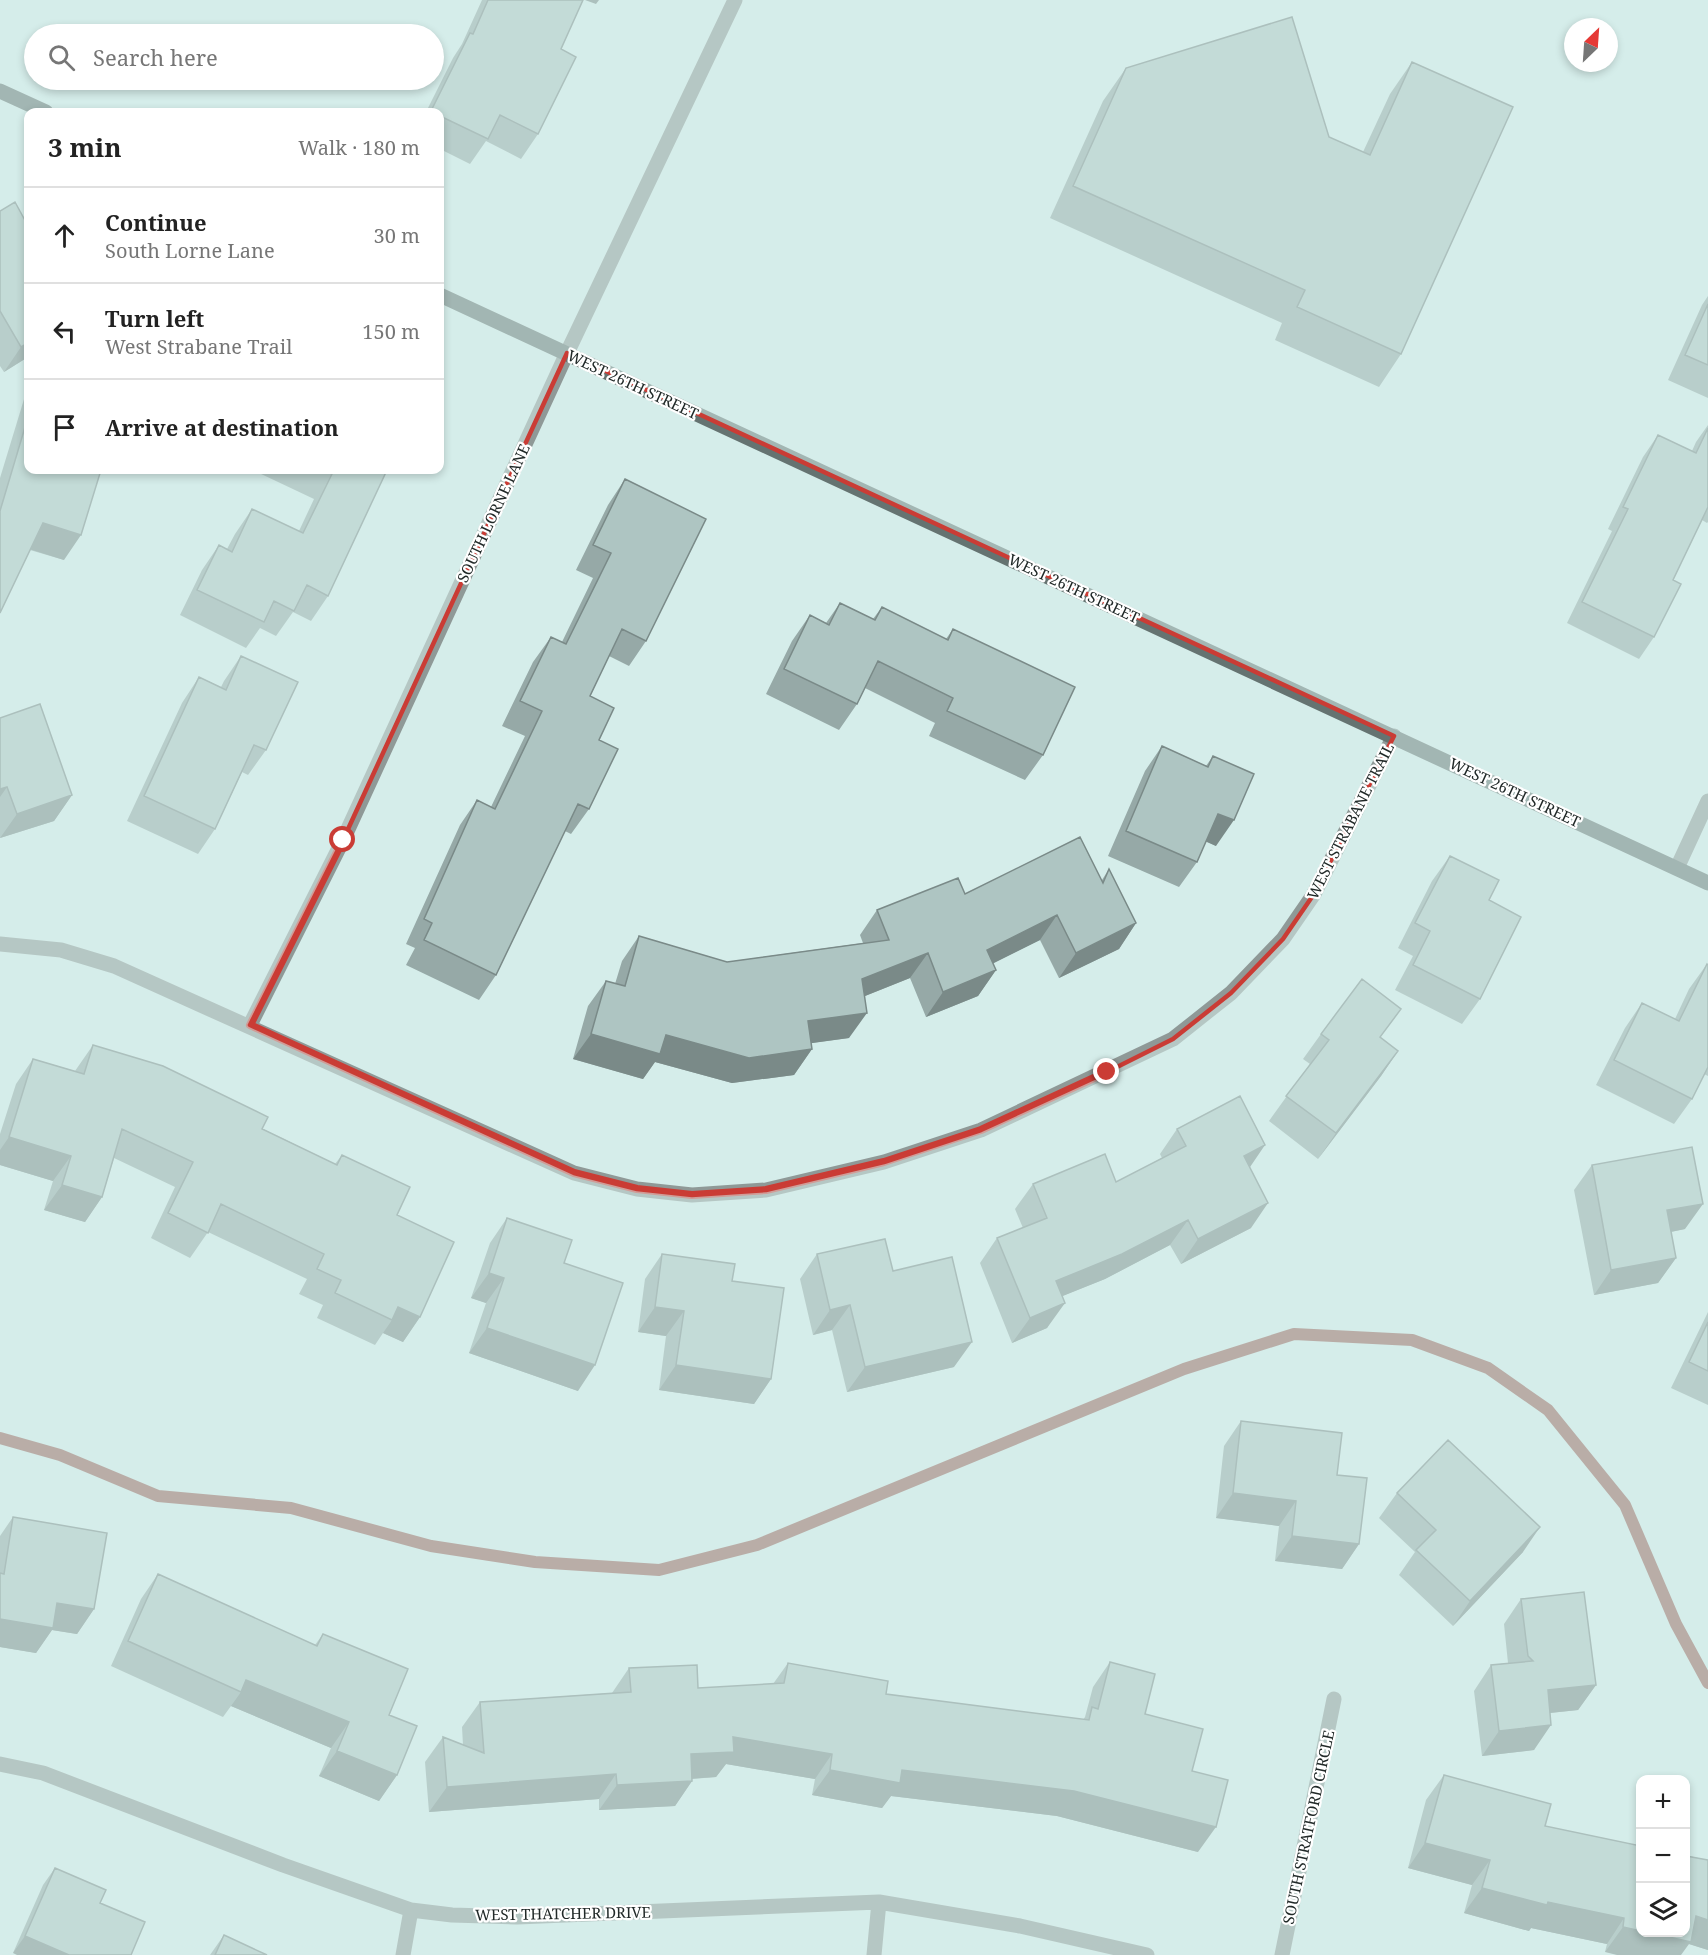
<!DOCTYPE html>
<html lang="en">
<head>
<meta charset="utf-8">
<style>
	:root { --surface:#fff; --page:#f2f2f2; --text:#222; --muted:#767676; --line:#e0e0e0 }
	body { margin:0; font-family:"Noto Serif",serif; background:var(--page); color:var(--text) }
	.controls { position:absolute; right:18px; bottom:18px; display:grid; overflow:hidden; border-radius:12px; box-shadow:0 3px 9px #0003 }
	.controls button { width:54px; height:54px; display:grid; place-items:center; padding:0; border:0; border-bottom:2px solid var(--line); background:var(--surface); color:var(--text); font:30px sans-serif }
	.compass { position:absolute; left:1564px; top:18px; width:54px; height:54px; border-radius:50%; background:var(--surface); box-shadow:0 3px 9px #0003; rotate:25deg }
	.stop { position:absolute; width:18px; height:18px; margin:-14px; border:4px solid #ca3c35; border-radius:50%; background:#fff }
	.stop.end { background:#ca3c35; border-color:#fff; box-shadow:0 2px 6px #0008 }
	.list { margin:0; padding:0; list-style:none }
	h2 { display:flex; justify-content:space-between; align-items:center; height:78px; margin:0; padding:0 24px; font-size:26px }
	h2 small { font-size:20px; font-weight:400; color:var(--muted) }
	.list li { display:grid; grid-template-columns:39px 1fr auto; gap:18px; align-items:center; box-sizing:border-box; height:96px; padding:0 24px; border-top:2px solid var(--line) }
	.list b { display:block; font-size:22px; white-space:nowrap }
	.list p { margin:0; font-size:20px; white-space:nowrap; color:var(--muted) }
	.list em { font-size:20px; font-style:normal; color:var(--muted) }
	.icon { flex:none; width:33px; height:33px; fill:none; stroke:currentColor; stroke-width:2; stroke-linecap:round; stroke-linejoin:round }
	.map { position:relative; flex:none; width:1708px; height:1955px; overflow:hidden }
	.search { position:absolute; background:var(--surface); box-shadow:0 3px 9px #0003; left:24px; top:24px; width:420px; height:66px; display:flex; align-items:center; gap:15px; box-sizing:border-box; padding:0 21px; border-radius:33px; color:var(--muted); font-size:22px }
	.panel { position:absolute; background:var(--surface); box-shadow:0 3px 9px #0003; left:24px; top:108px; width:420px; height:366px; border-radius:12px }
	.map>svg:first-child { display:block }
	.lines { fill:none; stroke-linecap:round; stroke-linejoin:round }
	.stream { stroke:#976058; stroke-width:12 }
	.minor { stroke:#8f9997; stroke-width:15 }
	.secondary { stroke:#657371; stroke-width:15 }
	.wall { fill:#96a9a7 }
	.shaded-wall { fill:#7a8a88 }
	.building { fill:#aec5c2; stroke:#7a8a88; stroke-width:1.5 }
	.route { stroke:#ca3c35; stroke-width:8 }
	.marked { fill:none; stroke:#ca3c35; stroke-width:4.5; stroke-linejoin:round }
	.labels { text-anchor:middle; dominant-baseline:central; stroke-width:4.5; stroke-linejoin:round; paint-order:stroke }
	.street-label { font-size:15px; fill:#212928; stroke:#fff }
</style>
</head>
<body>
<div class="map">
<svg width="1708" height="1955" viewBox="0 0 1708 1955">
	<rect width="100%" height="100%" fill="#d5edea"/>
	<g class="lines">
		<!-- stream -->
		<path class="stream" d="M 0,1438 L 60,1455 L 158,1496 L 291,1508 L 431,1546 L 535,1562 L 659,1570 L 757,1545 L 1184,1369 L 1294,1334 L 1412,1340 L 1488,1368 L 1548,1410 L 1625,1505 L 1676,1624 L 1708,1683"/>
		<!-- minor -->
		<path class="minor" d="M 1677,868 L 1708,801
			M 0,944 L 61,950 L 114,966 L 574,1173 L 637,1189 L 692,1195 L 766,1190 L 884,1162 L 981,1130 L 1173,1039 L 1231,993 L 1283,939 L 1314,894 L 1394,736
			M 250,1025 L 343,840 L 567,353 L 735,0
			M 0,1764 L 43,1773 L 283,1865 L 411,1910 L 452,1915 L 517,1917 L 879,1902 L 1020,1926 L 1147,1955
			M 403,1955 L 411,1910
			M 874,1955 L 879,1902
			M 1282,1955 L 1334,1699"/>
		<!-- secondary -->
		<path class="secondary" d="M 0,91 L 46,112
			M 440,295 L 1708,883"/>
	</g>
	<!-- wall -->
	<path class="wall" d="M 482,0 L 583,0 L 561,49 L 538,134 L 521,159 L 486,141 L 470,164 L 440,149 L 440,112 L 426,112 L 453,58 L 462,44 Z
		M 1412,62 L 1401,354 L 1379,387 L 1275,340 L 1282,323 L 1050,218 L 1103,101 L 1126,68 L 1329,137 L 1363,152 L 1390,94 Z
		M 0,211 L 28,226 L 28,357 L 4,372 L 0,366 Z
		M 1708,296 L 1708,398 L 1668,380 L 1702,305 Z
		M 28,386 L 28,470 L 64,560 L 30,550 L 0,613 L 0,478 Z
		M 1708,425 L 1708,522 L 1707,523 L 1702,520 L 1673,580 L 1654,637 L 1639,659 L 1567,623 L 1612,531 L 1608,529 L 1643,457 L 1658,435 L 1692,451 L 1696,442 Z
		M 261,470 L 387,470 L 328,596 L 311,621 L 293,612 L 276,636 L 260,628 L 246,648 L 180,615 L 202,570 L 219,545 L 227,549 L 235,534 L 252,509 L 299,531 L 314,499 L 259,473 Z
		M 625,479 L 646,641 L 629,666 L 609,656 L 590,696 L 599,740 L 589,809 L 571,834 L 565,831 L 496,975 L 479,1000 L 406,965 L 415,948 L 406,944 L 460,825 L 477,800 L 491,807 L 525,736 L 502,726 L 533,662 L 551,637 L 562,642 L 593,578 L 576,570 L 608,505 Z
		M 840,603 L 873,619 L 882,607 L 946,639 L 953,629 L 1043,755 L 1025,780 L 929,736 L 935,723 L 865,688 L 857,704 L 839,730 L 766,694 L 792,641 L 810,615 L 826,623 Z
		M 241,656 L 266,750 L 248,775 L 242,772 L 215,829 L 198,854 L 127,821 L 182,703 L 199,677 L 221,687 L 224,681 Z
		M 0,718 L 72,795 L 54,821 L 0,838 Z
		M 1162,746 L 1206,766 L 1213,756 L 1216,846 L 1206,841 L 1197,862 L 1179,887 L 1108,856 L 1145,771 Z
		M 1450,856 L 1489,900 L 1480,999 L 1462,1024 L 1395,990 L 1413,956 L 1398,948 L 1432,881 Z
		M 1109,869 L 1136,923 L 1119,949 L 1059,978 L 1040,940 L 993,963 L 996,970 L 978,996 L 926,1017 L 910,978 L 865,996 L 849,1038 L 811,1043 L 812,1049 L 794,1075 L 732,1083 L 655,1062 L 643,1079 L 573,1059 L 588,1006 L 606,981 L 615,984 L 622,961 L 639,936 L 727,962 L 863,943 L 860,935 L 877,910 L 965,894 L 1102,880 Z
		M 1707,964 L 1708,965 L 1708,1076 L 1704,1074 L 1692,1099 L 1674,1124 L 1596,1085 L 1625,1028 L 1642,1003 L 1675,1019 L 1689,989 Z
		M 1321,1034 L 1380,1038 L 1398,1051 L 1381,1076 L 1318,1159 L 1269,1121 L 1310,1064 L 1303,1059 Z
		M 93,1045 L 335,1164 L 342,1155 L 397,1215 L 420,1317 L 403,1342 L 383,1333 L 375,1345 L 317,1318 L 323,1305 L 299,1294 L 307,1279 L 208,1232 L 190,1258 L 151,1238 L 175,1187 L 114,1158 L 102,1197 L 85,1222 L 44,1210 L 53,1181 L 0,1165 L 0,1134 L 16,1084 L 33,1059 L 75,1071 Z
		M 1177,1129 L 1250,1167 L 1251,1228 L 1181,1264 L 1170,1245 L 1105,1279 L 1062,1296 L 1047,1328 L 1012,1343 L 980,1263 L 997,1238 L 1023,1228 L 1015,1209 L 1033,1184 L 1116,1182 L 1162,1158 L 1160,1154 Z
		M 1592,1165 L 1685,1229 L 1671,1232 L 1676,1258 L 1658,1283 L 1594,1295 L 1574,1190 Z
		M 507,1218 L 564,1263 L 578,1391 L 469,1353 L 486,1303 L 471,1298 L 490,1243 Z
		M 662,1254 L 732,1281 L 771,1379 L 754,1404 L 659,1390 L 666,1336 L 638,1332 L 645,1279 Z
		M 817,1254 L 893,1271 L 954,1367 L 847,1392 L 832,1330 L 813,1335 L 800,1279 Z
		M 1708,1312 L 1708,1405 L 1671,1388 Z
		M 1241,1421 L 1359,1544 L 1342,1569 L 1275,1561 L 1279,1526 L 1216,1518 L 1224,1446 Z
		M 1397,1493 L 1523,1552 L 1453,1626 L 1399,1575 L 1415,1552 L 1379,1518 Z
		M 13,1517 L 94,1609 L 77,1634 L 52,1630 L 36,1653 L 0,1647 L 0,1536 Z
		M 158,1574 L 315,1645 L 323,1634 L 397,1775 L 379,1801 L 319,1776 L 331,1748 L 231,1706 L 223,1717 L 111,1666 L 141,1599 Z
		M 1521,1599 L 1596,1685 L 1578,1710 L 1550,1713 L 1534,1750 L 1482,1756 L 1474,1691 L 1491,1665 L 1508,1663 L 1504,1624 Z
		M 1110,1662 L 1145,1714 L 1192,1771 L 1198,1852 L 1057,1816 L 891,1796 L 882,1808 L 812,1795 L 815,1779 L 726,1764 L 716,1777 L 692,1779 L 692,1781 L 675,1806 L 599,1810 L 599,1799 L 429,1812 L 425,1762 L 443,1737 L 463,1745 L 462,1727 L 480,1702 L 612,1693 L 629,1668 L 698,1688 L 773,1684 L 788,1663 L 886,1694 L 1083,1720 L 1085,1717 L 1093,1687 Z
		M 1444,1775 L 1545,1826 L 1708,1860 L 1708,1950 L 1689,1944 L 1605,1952 L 1607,1944 L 1531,1928 L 1529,1931 L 1464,1913 L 1472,1885 L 1408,1868 L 1426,1800 Z
		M 55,1868 L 100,1903 L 13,1953 L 43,1885 Z
		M 224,1935 L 267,1955 L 210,1955 Z"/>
	<!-- shaded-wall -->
	<path class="shaded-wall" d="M 585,0 L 599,0 L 596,4 Z
		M 28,343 L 28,357 L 4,372 L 21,347 Z
		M 43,523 L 81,535 L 64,560 L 26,548 Z
		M 7,787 L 0,797 L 0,789 Z
		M 72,795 L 54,821 L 0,838 L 17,814 Z
		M 1218,814 L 1234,820 L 1216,846 L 1200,839 Z
		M 1057,915 L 1040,940 L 970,975 L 987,950 Z
		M 1136,923 L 1119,949 L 1059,978 L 1076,953 Z
		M 928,953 L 910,978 L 845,1004 L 862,979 Z
		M 996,970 L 978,996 L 926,1017 L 943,992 Z
		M 867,1013 L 849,1038 L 791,1046 L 808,1021 Z
		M 591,1034 L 666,1035 L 812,1049 L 794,1075 L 732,1083 L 655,1062 L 643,1079 L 573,1059 Z
		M 1398,1051 L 1381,1076 L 1318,1159 L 1336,1133 Z
		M 9,1137 L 71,1156 L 53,1181 L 0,1165 L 0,1150 Z
		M 1265,1145 L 1248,1170 L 1244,1156 Z
		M 62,1185 L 102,1197 L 85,1222 L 44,1210 Z
		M 1268,1203 L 1251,1228 L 1181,1264 L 1198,1239 Z
		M 1703,1204 L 1685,1229 L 1650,1236 L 1667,1210 Z
		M 1188,1220 L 1170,1245 L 1105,1279 L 1038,1306 L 1056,1281 Z
		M 1676,1258 L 1658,1283 L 1594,1295 L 1611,1270 Z
		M 489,1273 L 504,1278 L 486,1303 L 471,1298 Z
		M 1065,1303 L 1047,1328 L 1012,1343 L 1030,1318 Z
		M 850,1305 L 832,1330 L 813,1335 L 830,1310 Z
		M 398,1307 L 420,1317 L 403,1342 L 383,1333 L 392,1320 Z
		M 655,1307 L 684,1311 L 666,1336 L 638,1332 Z
		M 487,1328 L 595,1365 L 578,1391 L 469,1353 Z
		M 972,1342 L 954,1367 L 847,1392 L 865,1367 Z
		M 676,1365 L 771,1379 L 754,1404 L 659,1390 Z
		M 1233,1493 L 1296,1501 L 1279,1526 L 1216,1518 Z
		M 1540,1527 L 1523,1552 L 1453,1626 L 1470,1601 Z
		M 1292,1536 L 1359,1544 L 1342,1569 L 1275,1561 Z
		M 57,1603 L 94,1609 L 77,1634 L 52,1630 L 36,1653 L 0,1647 L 0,1619 Z
		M 246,1680 L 349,1722 L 331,1748 L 231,1706 L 241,1692 Z
		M 1596,1685 L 1578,1710 L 1530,1715 L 1548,1690 Z
		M 1551,1725 L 1534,1750 L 1482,1756 L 1499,1731 Z
		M 733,1737 L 832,1754 L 815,1779 L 726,1764 L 716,1777 L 673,1780 L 691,1754 Z
		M 337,1751 L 397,1775 L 379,1801 L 319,1776 Z
		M 830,1770 L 902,1770 L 1074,1791 L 1216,1827 L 1198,1852 L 1057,1816 L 891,1796 L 882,1808 L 812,1795 Z
		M 616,1774 L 599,1799 L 429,1812 L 447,1787 Z
		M 692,1781 L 675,1806 L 599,1810 L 617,1785 Z
		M 1425,1843 L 1490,1860 L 1472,1885 L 1408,1868 Z
		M 1482,1888 L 1548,1902 L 1624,1918 L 1607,1944 L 1531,1928 L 1529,1931 L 1464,1913 Z
		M 1696,1916 L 1708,1920 L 1708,1950 L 1689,1944 L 1681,1955 L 1617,1955 L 1605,1952 L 1623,1927 L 1641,1931 L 1641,1932 L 1647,1932 Z
		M 25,1936 L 69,1955 L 17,1955 L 13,1953 Z"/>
	<!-- building -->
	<path class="building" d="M 488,0 L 583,0 L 561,49 L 576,57 L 538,134 L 500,115 L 488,139 L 440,116 L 440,112 L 433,112 L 431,111 L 470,33 L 473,34 Z
		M 1292,17 L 1329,137 L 1370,155 L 1412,62 L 1513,107 L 1401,354 L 1297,307 L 1305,290 L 1073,186 L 1126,68 Z
		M 15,202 L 28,226 L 28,343 L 21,347 L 0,311 L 0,211 Z
		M 1708,304 L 1708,365 L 1685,355 Z
		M 28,417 L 28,470 L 101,470 L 81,535 L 43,523 L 0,613 L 0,511 Z
		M 1708,428 L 1708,507 L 1673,580 L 1681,584 L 1654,637 L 1582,602 L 1628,509 L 1623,507 L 1658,435 L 1696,453 Z
		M 322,470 L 387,470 L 328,596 L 307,585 L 294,611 L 274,601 L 264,622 L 197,590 L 219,545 L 232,552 L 252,509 L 303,533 L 332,474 Z
		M 625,479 L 706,519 L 646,641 L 622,629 L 590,696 L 614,708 L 599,740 L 618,749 L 589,809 L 578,804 L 496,975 L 424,940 L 432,923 L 424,919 L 477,800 L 495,809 L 542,711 L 520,701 L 551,637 L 566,644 L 611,553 L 593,545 Z
		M 840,603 L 875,620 L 882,607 L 948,640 L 953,629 L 1075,687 L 1043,755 L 947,711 L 953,698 L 878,661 L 857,704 L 784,669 L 810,615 L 829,625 Z
		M 241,656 L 298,682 L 266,750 L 254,745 L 215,829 L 144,796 L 199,677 L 226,690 Z
		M 40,704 L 72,795 L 17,814 L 7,787 L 0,789 L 0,718 Z
		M 1162,746 L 1208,767 L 1213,756 L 1254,774 L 1234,820 L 1218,814 L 1197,862 L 1126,831 Z
		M 1080,837 L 1103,883 L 1109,869 L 1136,923 L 1076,953 L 1057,915 L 987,950 L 996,970 L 943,992 L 928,953 L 862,979 L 867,1013 L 808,1021 L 812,1049 L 749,1058 L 666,1035 L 660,1054 L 591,1034 L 606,981 L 625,986 L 639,936 L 727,962 L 889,940 L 877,910 L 958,878 L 965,894 Z
		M 1450,856 L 1499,880 L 1489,900 L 1521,917 L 1480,999 L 1413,965 L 1430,931 L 1415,923 Z
		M 1707,964 L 1708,965 L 1708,1067 L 1692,1099 L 1614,1060 L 1642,1003 L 1679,1021 Z
		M 1362,979 L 1401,1009 L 1380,1037 L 1398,1051 L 1336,1133 L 1286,1096 L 1329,1040 L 1321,1034 Z
		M 93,1045 L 163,1066 L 268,1117 L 262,1129 L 337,1165 L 342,1155 L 410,1187 L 397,1215 L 454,1242 L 420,1317 L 398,1307 L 392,1320 L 335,1293 L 341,1280 L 317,1269 L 324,1254 L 221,1204 L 208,1233 L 168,1213 L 193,1162 L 122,1129 L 102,1197 L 62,1185 L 71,1156 L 9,1137 L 33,1059 L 84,1074 Z
		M 1240,1096 L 1265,1145 L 1244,1156 L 1268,1203 L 1198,1239 L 1188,1220 L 1122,1254 L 1056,1281 L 1065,1303 L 1030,1318 L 997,1238 L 1047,1218 L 1033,1184 L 1105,1154 L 1116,1182 L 1186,1146 L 1177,1129 Z
		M 1692,1147 L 1703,1204 L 1667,1210 L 1676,1258 L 1611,1270 L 1592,1165 Z
		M 507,1218 L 572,1240 L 564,1263 L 623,1283 L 595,1365 L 487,1328 L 504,1278 L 489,1273 Z
		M 885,1239 L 893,1271 L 952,1257 L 972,1342 L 865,1367 L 850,1305 L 830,1310 L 817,1254 Z
		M 662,1254 L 735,1264 L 732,1281 L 784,1288 L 771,1379 L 676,1365 L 684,1311 L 655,1307 Z
		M 1708,1322 L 1708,1371 L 1689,1362 Z
		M 1241,1421 L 1342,1433 L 1337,1475 L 1367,1478 L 1359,1544 L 1292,1536 L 1296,1501 L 1233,1493 Z
		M 1448,1440 L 1540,1527 L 1470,1601 L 1416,1550 L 1436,1530 L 1397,1493 Z
		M 13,1517 L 107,1533 L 94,1609 L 57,1603 L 53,1628 L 0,1619 L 0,1573 L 4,1574 Z
		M 158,1574 L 317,1646 L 323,1634 L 408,1669 L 389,1715 L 417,1726 L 397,1775 L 337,1751 L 349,1722 L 246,1680 L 241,1692 L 128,1641 Z
		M 1584,1592 L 1596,1685 L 1548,1690 L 1551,1725 L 1499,1731 L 1491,1665 L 1533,1661 L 1528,1656 L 1521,1599 Z
		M 1110,1662 L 1155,1674 L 1145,1714 L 1203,1729 L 1192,1771 L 1228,1780 L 1216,1827 L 1074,1791 L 902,1770 L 900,1783 L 830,1770 L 832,1754 L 733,1737 L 734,1752 L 691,1754 L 692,1781 L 617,1785 L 616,1774 L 447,1787 L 443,1737 L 484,1753 L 480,1702 L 631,1692 L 629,1668 L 697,1665 L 698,1688 L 784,1683 L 788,1663 L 888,1681 L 886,1694 L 1089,1720 L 1092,1707 L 1098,1709 Z
		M 1444,1775 L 1551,1804 L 1545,1826 L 1641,1846 L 1641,1931 L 1623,1927 L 1624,1918 L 1548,1902 L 1547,1905 L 1482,1888 L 1490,1860 L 1425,1843 Z
		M 1686,1856 L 1708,1860 L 1708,1920 L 1696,1916 L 1691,1942 L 1647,1932 L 1686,1932 Z
		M 55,1868 L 106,1890 L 100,1903 L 145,1922 L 131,1955 L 69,1955 L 25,1936 Z
		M 224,1935 L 267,1955 L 215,1955 Z"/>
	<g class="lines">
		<!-- route -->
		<path class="route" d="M 343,840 L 250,1025 L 574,1173 L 637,1189 L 692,1195 L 766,1190 L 884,1162 L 981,1130 L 1107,1072"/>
	</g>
	<!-- marked area -->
	<path d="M0 0H1708V1955H0ZM 567,353 L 1394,736 L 1314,894 L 1283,939 L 1231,993 L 1173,1039 L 1107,1072 L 981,1130 L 884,1162 L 766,1190 L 692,1195 L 637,1189 L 574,1173 L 250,1025 L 343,840 Z" fill="#d5edea" fill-opacity=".55" fill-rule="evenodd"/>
	<path class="marked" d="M 567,353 L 1394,736 L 1314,894 L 1283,939 L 1231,993 L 1173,1039 L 1107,1072 L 981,1130 L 884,1162 L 766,1190 L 692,1195 L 637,1189 L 574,1173 L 250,1025 L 343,840 Z"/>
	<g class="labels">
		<!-- street labels -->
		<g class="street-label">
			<text transform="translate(633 384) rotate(25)">WEST 26TH STREET</text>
			<text transform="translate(493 513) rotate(-65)">SOUTH LORNE LANE</text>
			<text transform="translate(1074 588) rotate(25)">WEST 26TH STREET</text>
			<text transform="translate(1515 792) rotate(25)">WEST 26TH STREET</text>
			<text transform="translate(1350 821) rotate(-63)">WEST STRABANE TRAIL</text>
			<text transform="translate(1308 1827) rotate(-78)">SOUTH STRATFORD CIRCLE</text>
			<text transform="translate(563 1913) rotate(-1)">WEST THATCHER DRIVE</text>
		</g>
	</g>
</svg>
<div class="controls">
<button>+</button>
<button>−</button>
<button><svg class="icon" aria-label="layers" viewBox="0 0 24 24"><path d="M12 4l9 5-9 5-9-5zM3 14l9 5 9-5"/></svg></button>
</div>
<svg class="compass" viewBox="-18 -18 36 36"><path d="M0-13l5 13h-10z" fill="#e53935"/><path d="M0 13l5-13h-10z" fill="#767676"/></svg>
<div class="stop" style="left:343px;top:840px"></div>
<div class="stop end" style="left:1107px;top:1072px"></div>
<div class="search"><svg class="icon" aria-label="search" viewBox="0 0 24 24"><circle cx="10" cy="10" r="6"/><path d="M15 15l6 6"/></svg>Search here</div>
<section class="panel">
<h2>3 min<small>Walk · 180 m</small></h2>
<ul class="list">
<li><svg class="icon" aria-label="ahead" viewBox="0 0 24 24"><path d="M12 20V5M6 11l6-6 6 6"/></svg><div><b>Continue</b><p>South Lorne Lane</p></div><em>30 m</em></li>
<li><svg class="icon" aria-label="left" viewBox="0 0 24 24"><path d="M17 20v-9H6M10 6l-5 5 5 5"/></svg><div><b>Turn left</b><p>West Strabane Trail</p></div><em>150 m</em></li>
<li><svg class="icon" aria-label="arrive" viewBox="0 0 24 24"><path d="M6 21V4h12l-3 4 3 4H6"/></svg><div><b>Arrive at destination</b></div></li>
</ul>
</section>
</div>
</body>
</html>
